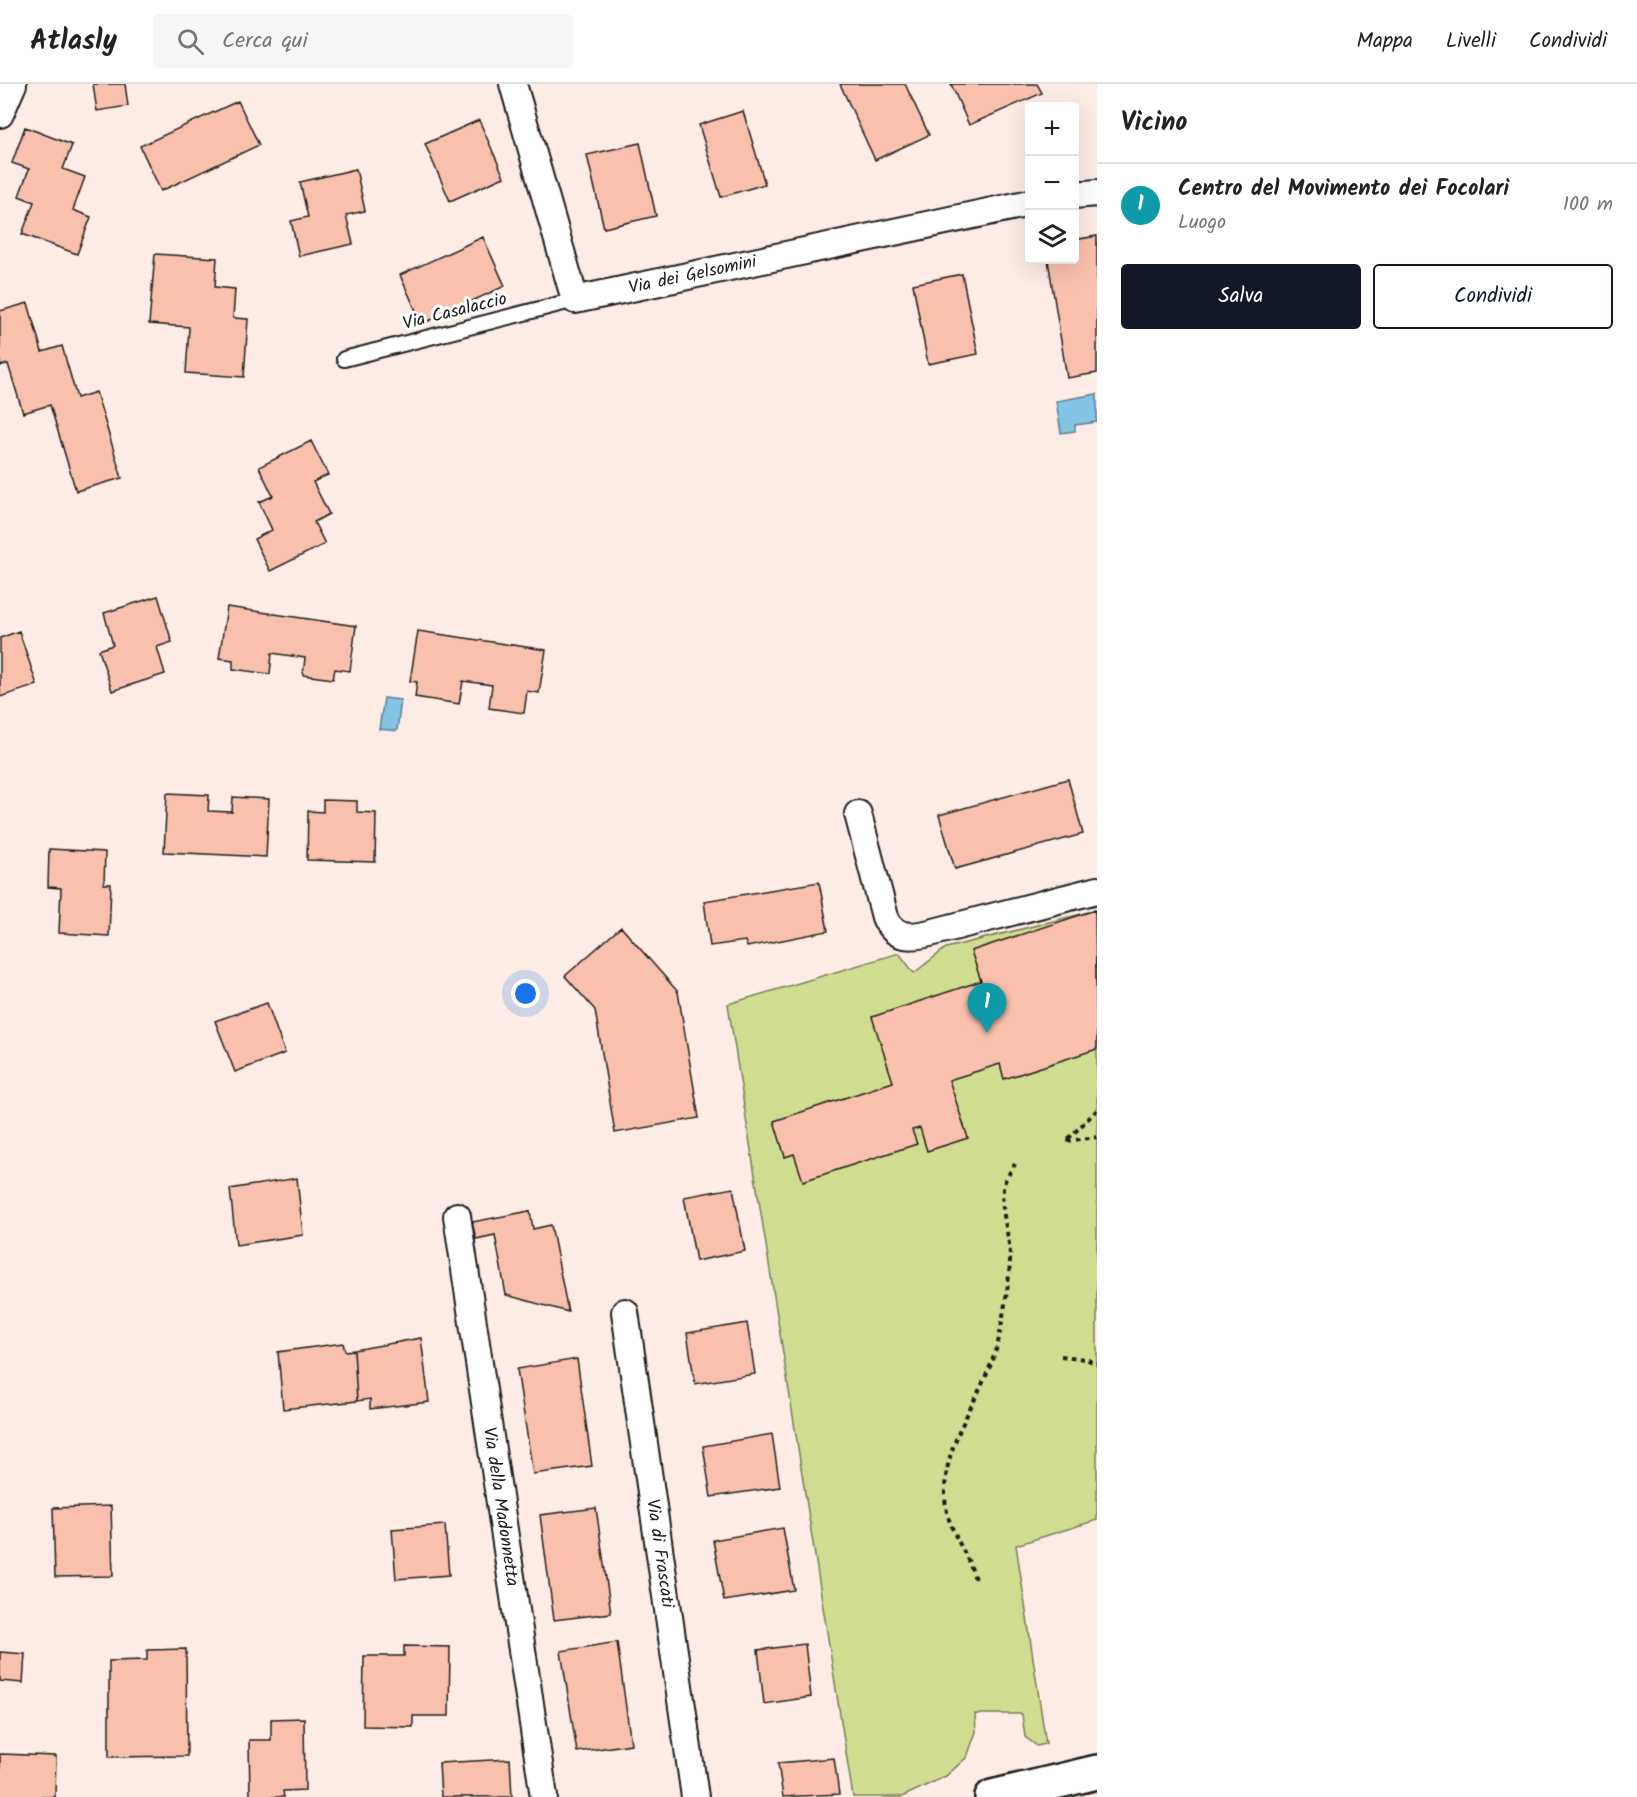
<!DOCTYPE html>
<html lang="it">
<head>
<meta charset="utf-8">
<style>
	:root { --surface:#fff; --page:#f6f6f6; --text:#222; --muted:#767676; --line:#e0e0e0; --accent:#111827 }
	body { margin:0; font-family:Kalam,sans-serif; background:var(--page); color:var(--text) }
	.controls { position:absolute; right:18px; top:18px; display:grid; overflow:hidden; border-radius:6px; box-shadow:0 6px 24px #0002 }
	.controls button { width:54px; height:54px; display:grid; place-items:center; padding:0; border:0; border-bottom:2px solid var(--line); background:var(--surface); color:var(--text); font:30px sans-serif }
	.you { position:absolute; left:526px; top:910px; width:21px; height:21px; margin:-15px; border:4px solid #fff; border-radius:50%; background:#1a73e8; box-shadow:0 0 0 9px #1a73e833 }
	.badge { display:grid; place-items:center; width:39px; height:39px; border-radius:50%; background:var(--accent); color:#fff; font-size:20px; font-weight:700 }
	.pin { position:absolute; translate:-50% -50px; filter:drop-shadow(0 2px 3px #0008) }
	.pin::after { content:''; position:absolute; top:32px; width:21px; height:18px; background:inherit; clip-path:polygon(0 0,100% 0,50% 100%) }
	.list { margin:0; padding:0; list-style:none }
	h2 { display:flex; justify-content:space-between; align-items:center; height:78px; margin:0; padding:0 24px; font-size:26px }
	h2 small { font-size:20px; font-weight:400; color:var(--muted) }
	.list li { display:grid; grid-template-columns:39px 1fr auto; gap:18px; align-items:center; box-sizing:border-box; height:84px; padding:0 24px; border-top:2px solid var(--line) }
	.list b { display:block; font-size:22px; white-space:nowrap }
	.list p { margin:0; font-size:20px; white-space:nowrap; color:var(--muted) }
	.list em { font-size:20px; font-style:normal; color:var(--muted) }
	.actions { display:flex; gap:12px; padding:18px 24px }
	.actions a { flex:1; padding:14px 0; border:2px solid var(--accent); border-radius:6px; text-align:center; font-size:21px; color:var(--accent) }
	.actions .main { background:var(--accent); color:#fff }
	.icon { flex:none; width:33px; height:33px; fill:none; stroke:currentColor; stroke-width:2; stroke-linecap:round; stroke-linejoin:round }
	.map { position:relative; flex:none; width:1097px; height:1713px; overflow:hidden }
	header { display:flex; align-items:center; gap:36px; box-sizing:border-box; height:84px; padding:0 30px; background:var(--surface); border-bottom:2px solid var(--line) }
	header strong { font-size:28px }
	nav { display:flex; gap:33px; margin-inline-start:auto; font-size:21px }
	.search { width:420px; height:54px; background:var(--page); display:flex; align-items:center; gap:15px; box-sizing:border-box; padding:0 21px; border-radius:6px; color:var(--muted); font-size:22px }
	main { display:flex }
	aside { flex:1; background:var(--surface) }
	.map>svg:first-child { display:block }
	.green { fill:#d0dd90; stroke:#767c56; stroke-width:1.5 }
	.water { fill:#84c3e4; stroke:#5a8094; stroke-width:1.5 }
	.building { fill:#f9c1ad; stroke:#1c1c1c; stroke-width:1.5 }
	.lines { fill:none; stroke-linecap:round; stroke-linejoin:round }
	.lane-casing { stroke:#1c1c1c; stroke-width:18 }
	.street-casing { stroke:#1c1c1c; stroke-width:30 }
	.secondary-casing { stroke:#1c1c1c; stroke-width:38 }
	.path { stroke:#1c1c1c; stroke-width:4; stroke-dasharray:4.5 4.5; stroke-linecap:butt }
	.lane { stroke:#fff; stroke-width:14 }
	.street { stroke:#fff; stroke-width:26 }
	.secondary { stroke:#fff; stroke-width:33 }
	.labels { text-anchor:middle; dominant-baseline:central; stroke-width:6; stroke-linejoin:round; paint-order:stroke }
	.street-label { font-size:18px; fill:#1c1c1c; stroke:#fff }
</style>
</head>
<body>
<header>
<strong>Atlasly</strong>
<div class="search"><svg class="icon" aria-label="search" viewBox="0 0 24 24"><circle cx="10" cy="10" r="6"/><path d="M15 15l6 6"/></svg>Cerca qui</div>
<nav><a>Mappa</a><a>Livelli</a><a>Condividi</a></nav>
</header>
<main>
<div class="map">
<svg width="1097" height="1713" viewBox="0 0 1097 1713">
	<rect width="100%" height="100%" fill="#fdece6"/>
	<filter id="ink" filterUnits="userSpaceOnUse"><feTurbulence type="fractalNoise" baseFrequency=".0167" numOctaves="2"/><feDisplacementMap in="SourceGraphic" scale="12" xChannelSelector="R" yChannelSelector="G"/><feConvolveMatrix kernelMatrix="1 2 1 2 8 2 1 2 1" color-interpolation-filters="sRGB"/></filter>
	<g filter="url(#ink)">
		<!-- green -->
		<path class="green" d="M 1097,826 L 1097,1436 L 1016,1461 L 1046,1660 L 1037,1662 L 1025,1653 L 1022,1630 L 975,1630 L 976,1648 L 967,1673 L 946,1692 L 902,1713 L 853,1713 L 728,920 L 899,869 L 914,889 L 946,864 Z"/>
		<!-- water -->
		<path class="water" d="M 1097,310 L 1097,338 L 1075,341 L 1075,347 L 1061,349 L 1056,317 Z
			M 384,614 L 401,616 L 397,647 L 379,645 Z"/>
		<!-- building -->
		<path class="building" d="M 93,0 L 125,0 L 128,22 L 97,27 Z
			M 840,0 L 905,0 L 929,51 L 875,76 Z
			M 951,0 L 1037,0 L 1042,9 L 969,41 Z
			M 238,17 L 259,61 L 161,107 L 140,62 Z
			M 743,27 L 765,100 L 721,113 L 699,41 Z
			M 479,36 L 504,93 L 450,117 L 425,60 Z
			M 25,43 L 72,61 L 63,85 L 85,93 L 73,126 L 91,133 L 77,170 L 22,150 L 34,118 L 19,112 L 29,85 L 12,79 Z
			M 640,59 L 656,132 L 604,144 L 587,71 Z
			M 356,85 L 365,127 L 346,131 L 353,160 L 299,172 L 291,137 L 308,133 L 300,98 Z
			M 1097,152 L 1097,289 L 1067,294 L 1048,176 L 1074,176 L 1074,156 Z
			M 483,153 L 505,202 L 422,240 L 400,191 Z
			M 155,170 L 217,174 L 215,203 L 235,205 L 233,234 L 248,235 L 244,293 L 186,289 L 189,243 L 149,240 Z
			M 962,190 L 978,270 L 928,280 L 913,200 Z
			M 28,219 L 42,268 L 62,262 L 77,314 L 96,308 L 122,394 L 76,407 L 50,321 L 23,329 L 8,280 L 0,282 L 0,227 Z
			M 311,357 L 328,391 L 313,398 L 329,430 L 314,438 L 325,460 L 270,487 L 254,455 L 272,446 L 259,418 L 273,412 L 259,383 Z
			M 158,512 L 172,558 L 157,563 L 165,590 L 112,607 L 99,566 L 113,561 L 104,529 Z
			M 227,523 L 356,542 L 350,587 L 335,585 L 333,595 L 303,591 L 305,574 L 272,569 L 270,590 L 233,585 L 233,576 L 219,574 Z
			M 19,547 L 37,601 L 0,613 L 0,554 Z
			M 418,547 L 546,566 L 539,609 L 527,607 L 524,629 L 489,624 L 492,601 L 463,597 L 459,620 L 415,613 L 417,598 L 410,597 Z
			M 1068,695 L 1083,750 L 955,785 L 939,731 Z
			M 167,709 L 209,711 L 208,727 L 232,728 L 233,713 L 269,715 L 266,773 L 164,768 Z
			M 323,716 L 357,717 L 357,728 L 376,729 L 375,778 L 307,776 L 308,727 L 323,728 Z
			M 49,765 L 105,768 L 104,800 L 111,800 L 109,852 L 59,849 L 61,804 L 48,803 Z
			M 819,798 L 828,847 L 747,863 L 745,857 L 710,862 L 704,817 Z
			M 1095,826 L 1097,965 L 1004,995 L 1000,980 L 949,996 L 968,1054 L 927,1067 L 920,1044 L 912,1046 L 917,1060 L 803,1097 L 794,1070 L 785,1073 L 774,1037 L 893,998 L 872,933 L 981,897 L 971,867 Z
			M 621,843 L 678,908 L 699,1034 L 615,1049 L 595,926 L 565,892 Z
			M 267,919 L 285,969 L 235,988 L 215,937 Z
			M 297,1094 L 303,1151 L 236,1161 L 230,1105 Z
			M 733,1104 L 745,1167 L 696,1177 L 684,1113 Z
			M 530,1127 L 533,1145 L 551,1141 L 568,1228 L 506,1211 L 495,1151 L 476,1155 L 472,1138 Z
			M 747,1239 L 755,1290 L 695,1300 L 687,1249 Z
			M 421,1254 L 429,1318 L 370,1325 L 370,1315 L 357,1317 L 354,1266 Z
			M 343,1259 L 345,1267 L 354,1266 L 357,1317 L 283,1325 L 278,1268 Z
			M 577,1275 L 592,1382 L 533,1390 L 517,1285 Z
			M 772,1350 L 780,1403 L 711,1413 L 703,1362 Z
			M 111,1422 L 113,1492 L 55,1493 L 53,1424 Z
			M 596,1424 L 611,1529 L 554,1536 L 540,1431 Z
			M 445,1441 L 449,1491 L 396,1495 L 392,1445 Z
			M 783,1444 L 794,1506 L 724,1517 L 713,1456 Z
			M 617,1558 L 631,1660 L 577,1668 L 561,1567 Z
			M 805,1560 L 811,1613 L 764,1620 L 758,1566 Z
			M 404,1562 L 450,1563 L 449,1632 L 413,1632 L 413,1643 L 363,1642 L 364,1572 L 404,1572 Z
			M 186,1565 L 187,1672 L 109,1673 L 109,1577 L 147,1576 L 147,1566 Z
			M 0,1568 L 25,1570 L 23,1599 L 0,1597 Z
			M 304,1634 L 305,1706 L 283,1707 L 284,1713 L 250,1713 L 249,1656 L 271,1656 L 271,1635 Z
			M 0,1670 L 56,1672 L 55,1713 L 0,1713 Z
			M 834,1674 L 839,1710 L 783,1713 L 778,1679 Z
			M 510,1675 L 512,1713 L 441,1713 L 439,1679 Z"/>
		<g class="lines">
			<!-- lane casing -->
			<g class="lane-casing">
				<path id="lane" d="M 344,275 L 575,216"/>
			</g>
			<!-- street casing -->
			<g class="street-casing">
				<g id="street">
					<path id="s1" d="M 513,0 L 575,216 L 1030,119"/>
					<path d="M 0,30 L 13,0"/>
					<path d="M 1074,111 L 1097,109"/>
					<path d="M 858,730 L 885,833 C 894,854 909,854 930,849 L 1097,806"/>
					<path id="s2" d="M 457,1132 L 544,1713"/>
					<path id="s3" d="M 625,1228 L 695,1713"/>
				</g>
			</g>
			<!-- secondary casing -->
			<g class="secondary-casing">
				<path id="secondary" d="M 992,1713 L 1097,1688"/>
			</g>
			<!-- path -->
			<path class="path" d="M 1097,1026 L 1066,1057 L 1097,1053
				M 1061,1272 L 1086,1275 L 1097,1280
				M 975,1495 C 965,1461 944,1445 945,1406 C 946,1347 990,1305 1000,1249 C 1004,1226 1009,1200 1010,1177 C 1011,1152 998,1124 1004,1100 C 1006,1093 1012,1086 1015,1080"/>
			<!-- lane -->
			<use href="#lane" class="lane"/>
			<!-- street -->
			<use href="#street" class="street"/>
			<!-- secondary -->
			<use href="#secondary" class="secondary"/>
		</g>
	</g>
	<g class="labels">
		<!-- street labels -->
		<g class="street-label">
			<text stroke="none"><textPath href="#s1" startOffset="345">Via dei Gelsomini</textPath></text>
			<text transform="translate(455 228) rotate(-14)">Via Casalaccio</text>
			<text stroke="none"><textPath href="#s2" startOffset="294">Via della Madonnetta</textPath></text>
			<text stroke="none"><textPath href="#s3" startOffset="244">Via di Frascati</textPath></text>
		</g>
	</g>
</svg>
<div class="controls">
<button>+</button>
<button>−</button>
<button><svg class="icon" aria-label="layers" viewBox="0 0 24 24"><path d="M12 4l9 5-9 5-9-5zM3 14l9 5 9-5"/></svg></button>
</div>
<div class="you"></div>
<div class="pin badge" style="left:987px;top:949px;background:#0f9aa8">1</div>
</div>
<aside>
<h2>Vicino<small></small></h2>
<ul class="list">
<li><span class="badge" style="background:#0f9aa8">1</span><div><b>Centro del Movimento dei Focolari</b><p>Luogo</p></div><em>100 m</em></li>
</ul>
<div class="actions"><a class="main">Salva</a><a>Condividi</a></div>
</aside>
</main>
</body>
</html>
